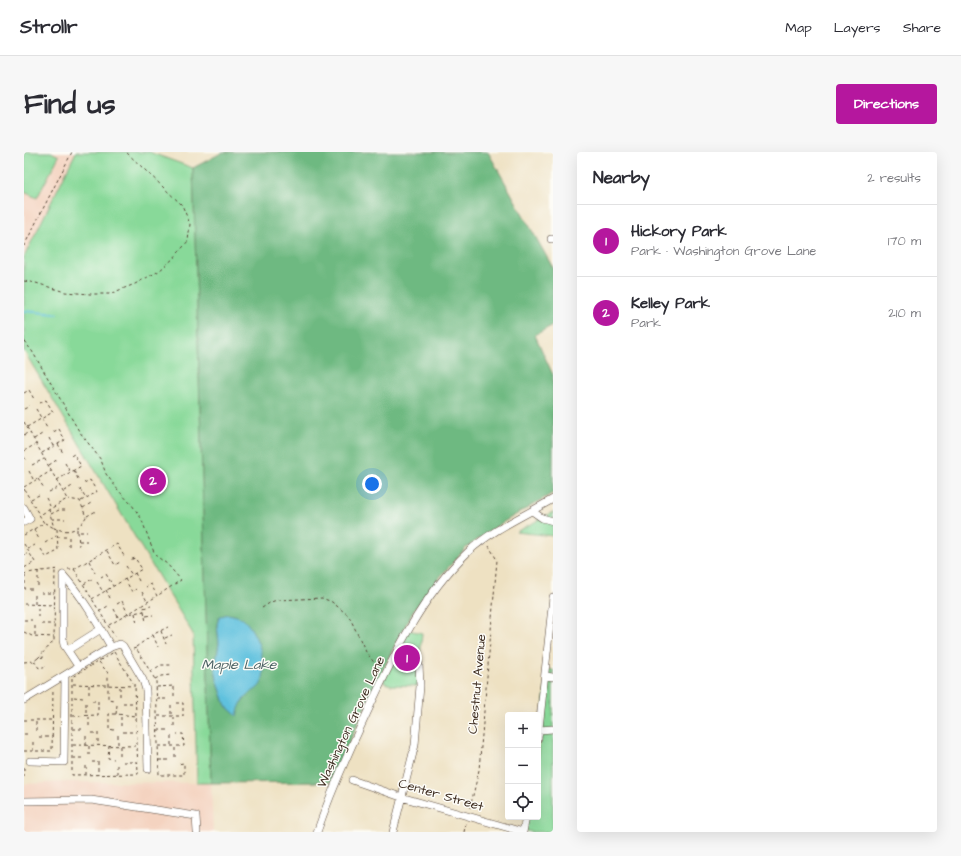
<!DOCTYPE html>
<html lang="en">
<head>
<meta charset="utf-8">
<style>
	:root { --surface:#fff; --page:#f7f7f7; --text:#2b2b33; --muted:#7c7c81; --line:#e1e1e2; --accent:#b5179e }
	body { margin:0; font-family:"Architects Daughter",sans-serif; background:var(--page); color:var(--text) }
	.controls { position:absolute; right:12px; bottom:12px; display:grid; overflow:hidden; border-radius:4px; box-shadow:0 4px 16px #0002 }
	.controls button { width:36px; height:36px; display:grid; place-items:center; padding:0; border:0; border-bottom:1px solid var(--line); background:var(--surface); color:var(--text); font:20px sans-serif }
	.you { position:absolute; left:348px; top:332px; width:14px; height:14px; margin:-10px; border:3px solid #fff; border-radius:50%; background:#1a73e8; box-shadow:0 0 0 6px #1a73e833 }
	.badge { display:grid; place-items:center; width:26px; height:26px; border-radius:50%; background:var(--accent); color:#fff; font-size:13px; font-weight:700 }
	.pin { position:absolute; translate:-50% -50%; border:2px solid #fff; box-shadow:0 1px 4px #0006 }
	.list { margin:0; padding:0; list-style:none }
	h2 { display:flex; justify-content:space-between; align-items:center; height:52px; margin:0; padding:0 16px; font-size:17px }
	h2 small { font-size:13px; font-weight:400; color:var(--muted) }
	.list li { display:grid; grid-template-columns:26px 1fr auto; gap:12px; align-items:center; box-sizing:border-box; height:72px; padding:0 16px; border-top:1px solid var(--line) }
	.list b { display:block; font-size:15px; white-space:nowrap }
	.list p { margin:0; font-size:13px; white-space:nowrap; color:var(--muted) }
	.list em { font-size:13px; font-style:normal; color:var(--muted) }
	.icon { flex:none; width:22px; height:22px; fill:none; stroke:currentColor; stroke-width:2; stroke-linecap:round; stroke-linejoin:round }
	.map { position:relative; flex:none; width:529px; height:680px; overflow:hidden; border-radius:4px }
	header { display:flex; align-items:center; gap:24px; box-sizing:border-box; height:56px; padding:0 20px; background:var(--surface); border-bottom:1px solid var(--line) }
	header strong { font-size:19px }
	nav { display:flex; gap:22px; margin-inline-start:auto; font-size:14px }
	.intro { display:flex; align-items:center; justify-content:space-between; box-sizing:border-box; height:96px; padding:0 24px }
	h1 { margin:0; font-size:28px }
	.button { padding:10px 18px; border-radius:4px; background:var(--accent); color:#fff; font-size:14px; font-weight:700 }
	main { display:flex; gap:24px; padding:0 24px }
	aside { flex:1; background:var(--surface); border-radius:4px; box-shadow:0 4px 16px #0002 }
	.map>svg:first-child { display:block }
	.built { fill:#f4d3c0 }
	.green { fill:#88d999; stroke:#62825c }
	.forest { fill:#6eb981; stroke:#547250; fill-rule:evenodd }
	.water { fill:#5fc1de; stroke:#4d767e }
	.lines { fill:none; stroke-linecap:round; stroke-linejoin:round }
	.stream { stroke:#5fc1de; stroke-width:2 }
	.minor-casing { stroke:#564537; stroke-width:8 }
	.path { stroke:#564537; stroke-width:1; stroke-dasharray:3 3; stroke-linecap:butt }
	.minor { stroke:#fff; stroke-width:7 }
	.labels { text-anchor:middle; dominant-baseline:central; stroke-width:3; stroke-linejoin:round; paint-order:stroke }
	.street-label { font-size:13px; fill:#3b2a1e; stroke:#fdfcf7 }
	.water-label { font-size:14px; font-style:italic; fill:#485f61; stroke:#fdfcf7 }
</style>
</head>
<body>
<header>
<strong>Strollr</strong>
<nav><a>Map</a><a>Layers</a><a>Share</a></nav>
</header>
<div class="intro"><h1>Find us</h1><a class="button">Directions</a></div>
<main>
<div class="map">
<svg width="529" height="680" viewBox="0 0 529 680">
	<rect width="100%" height="100%" fill="#fdfcf7"/>
	<filter id="ink" filterUnits="userSpaceOnUse"><feTurbulence type="fractalNoise" baseFrequency=".025" numOctaves="2"/><feDisplacementMap in="SourceGraphic" scale="8" xChannelSelector="R" yChannelSelector="G"/><feConvolveMatrix kernelMatrix="1 2 1 2 8 2 1 2 1" color-interpolation-filters="sRGB"/></filter>
	<filter id="wash" filterUnits="userSpaceOnUse"><feTurbulence type="fractalNoise" baseFrequency=".012" numOctaves="4" result="noise"/><feDisplacementMap in="SourceGraphic" scale="16" xChannelSelector="R" yChannelSelector="G"/><feGaussianBlur stdDeviation="0.9" result="paint"/><feColorMatrix in="noise" values="0 0 0 0 0 0 0 0 0 0 0 0 0 0 0 0 0 1.4 0 .05"/><feComposite in="paint" operator="in"/></filter>
	<g filter="url(#wash)">
		<rect width="100%" height="100%" fill="#eee1c2"/>
		<!-- built -->
		<path class="built" d="M 0,0 L 53,0 L 0,105 Z
			M 43,630 L 187,631 L 189,680 L 0,680 L 0,632 Z"/>
		<!-- green -->
		<path class="green" d="M 0,0 L 27,0 L 35,4 L 13,46 L 0,40 Z
			M 52,0 L 125,0 L 169,16 L 187,631 L 173,631 L 169,482 L 0,199 L 0,105 Z
			M 529,360 L 529,384 L 492,380 Z
			M 384,478 L 398,481 L 394,534 L 367,533 L 359,530 Z
			M 523,517 L 529,518 L 529,680 L 507,680 L 500,678 L 504,665 L 514,665 L 514,610 Z"/>
		<!-- forest -->
		<path class="forest" d="M 199,0 L 464,0 L 529,116 L 529,173 L 511,183 L 529,223 L 529,341 L 476,372 L 442,396 L 414,427 L 390,458 L 374,487 L 340,557 L 308,630 L 187,631 L 169,16 ZM 209,463 C 230,470 236,495 239,515 L 225,542 L 215,554 L 213,563 L 202,554 L 193,528 L 191,516 L 195,491 L 193,472 L 195,466 Z"/>
		<!-- water -->
		<path class="water" d="M 204,462 C 209,463 215,464 219,467 C 233,479 244,513 238,530 C 235,537 230,538 225,542 C 218,548 215,555 213,564 L 202,554 L 193,528 L 191,516 L 195,491 L 193,472 L 195,466 L 197,464 Z"/>
		<g class="lines">
			<!-- stream -->
			<path class="stream" d="M 0,159 L 33,162"/>
		</g>
	</g>
	<g filter="url(#ink)">
		<g class="lines">
			<!-- minor casing -->
			<g class="minor-casing">
				<path id="minor" d="M 527,87 L 529,87
					M 0,356 L 6,367 L 0,370
					M 508,359 L 518,366 L 529,369
					M 39,423 L 39,488 L 40,493 L 54,514
					M 39,423 C 58,444 73,470 87,495
					M 44,498 L 77,477
					M 521,524 L 529,525
					M 0,548 L 87,495 L 96,492 L 99,494 L 119,528 L 122,538 L 124,617
					M 515,578 L 529,577
					M 514,586 L 529,445
					M 6,609 L 40,610 L 41,524
					M 328,628 L 377,645 L 499,680
					M 0,649 L 67,648 L 172,664 L 173,680
					M 293,680 C 307,640 324,601 342,563 C 369,505 397,444 444,400 C 469,377 500,364 529,347
					M 369,680 L 391,593 L 396,534 L 395,512
					M 499,680 L 502,665"/>
			</g>
			<!-- path -->
			<path class="path" d="M 0,94 L 48,0
				M 0,129 L 12,131 L 41,140 L 66,142 L 85,142 L 111,132 L 135,119 L 150,106 L 164,89 L 166,72 L 158,53 L 102,0
				M 0,189 L 8,199 L 55,279 L 77,308 L 82,322 L 94,338 L 108,353 L 117,366 L 131,403 L 143,412 L 157,428 L 133,444
				M 0,241 L 5,238 L 10,247
				M 0,257 L 6,254
				M 12,257 L 23,276
				M 0,270 L 43,347 L 16,363
				M 3,275 L 29,260 L 22,248 L 16,251
				M 0,283 L 5,280
				M 25,286 L 29,294
				M 10,287 L 18,282
				M 34,292 L 39,301
				M 0,299 L 12,292
				M 18,301 L 41,288 L 35,277 L 29,280
				M 0,305 L 3,309
				M 41,311 L 46,320
				M 8,313 L 20,307
				M 25,313 L 34,307
				M 5,319 L 10,329
				M 50,319 L 54,327
				M 14,327 L 20,336
				M 33,328 L 57,314 L 50,302 L 45,305
				M 0,335 L 27,319
				M 0,337 L 20,371 L 0,383
				M 56,337 L 62,347
				M 40,339 L 50,333
				M 25,340 L 35,335
				M 22,346 L 27,356
				M 7,347 L 15,343
				M 57,349 L 73,340 L 66,328 L 60,331
				M 59,356 L 67,351
				M 25,358 L 30,376 C 46,382 54,378 62,365 L 56,349 L 44,347
				M 27,362 L 35,358 L 42,358
				M 63,364 L 72,359
				M 28,367 L 41,367
				M 21,371 L 30,376
				M 53,377 L 53,380 L 63,380
				M 10,378 L 15,387
				M 54,380 L 55,394
				M 33,385 L 45,385 L 45,395
				M 55,389 L 63,389
				M 21,391 L 32,384
				M 0,392 L 11,410 L 0,416
				M 4,397 L 11,393
				M 17,397 L 22,405 L 34,399 L 33,377
				M 83,399 L 91,413 L 96,410
				M 0,403 L 5,401
				M 65,409 L 71,421
				M 102,414 L 108,423
				M 44,417 L 50,417 L 93,392 L 100,404
				M 50,417 L 91,485
				M 111,421 L 116,431
				M 0,422 L 9,420 L 35,417
				M 1,423 L 1,437 L 8,437
				M 77,425 L 82,422 L 89,434
				M 101,427 L 108,440 L 112,437
				M 73,430 L 79,440
				M 60,432 L 68,427
				M 14,434 L 14,419
				M 82,438 L 87,448
				M 118,440 L 123,449
				M 17,441 L 30,441
				M 68,447 L 118,417 L 111,406 L 106,408
				M 0,452 L 30,453
				M 11,452 L 11,443
				M 93,452 L 98,449 L 104,462 L 133,444 L 127,432 L 122,435
				M 238,456 L 247,450 L 253,448 L 298,446 L 308,450 L 325,464 L 342,500 L 355,517
				M 90,457 L 95,467
				M 76,459 L 84,454
				M 120,459 L 122,470
				M 111,461 L 113,472
				M 122,464 L 129,463
				M 14,465 L 14,453
				M 0,468 L 8,468
				M 17,472 L 30,472
				M 85,473 L 104,462 L 120,459 L 119,456 L 127,454
				M 137,479 L 142,492
				M 0,480 L 8,484 L 30,485
				M 11,483 L 11,474
				M 129,483 L 134,495
				M 141,486 L 148,483
				M 112,495 L 130,482 L 144,475
				M 109,497 L 112,496 L 132,529 L 135,623 L 160,623 L 160,611 L 153,612
				M 90,500 L 111,534 L 114,622 L 48,623 L 48,525 Z
				M 14,506 L 30,489 L 31,417
				M 10,509 L 15,516 L 23,514
				M 0,510 L 10,509 L 14,506 L 20,505
				M 75,510 L 84,521 L 84,547 L 90,548
				M 127,519 L 137,513 L 147,513
				M 131,527 L 137,524 L 147,523
				M 49,532 L 111,534
				M 65,533 L 65,542
				M 133,535 L 150,534 L 150,544
				M 96,544 L 96,535
				M 50,545 L 59,546
				M 133,547 L 144,547
				M 62,551 L 62,563
				M 99,551 L 112,551
				M 93,553 L 92,562 L 112,564
				M 147,553 L 147,564
				M 49,564 L 74,563 L 74,549 L 68,549
				M 134,564 L 159,564 L 159,551 L 153,551
				M 65,565 L 65,574
				M 0,568 L 28,568
				M 97,574 L 97,563
				M 150,574 L 150,565
				M 49,577 L 59,577
				M 90,578 L 85,577 L 85,562 L 92,562
				M 134,578 L 144,578
				M 12,579 L 12,569
				M 99,580 L 113,580
				M 68,581 L 74,581 L 74,592
				M 0,582 L 6,582
				M 94,583 L 94,593
				M 147,584 L 147,593
				M 15,585 L 28,585
				M 49,593 L 113,594
				M 62,593 L 62,583
				M 85,593 L 84,606 L 90,607
				M 135,594 L 160,594 L 159,582 L 153,582
				M 0,599 L 28,599 L 29,538
				M 9,599 L 9,588
				M 65,603 L 65,593
				M 96,603 L 96,594
				M 151,605 L 151,594
				M 49,606 L 59,606
				M 135,608 L 144,608
				M 68,610 L 74,610 L 74,623
				M 99,610 L 114,610
				M 93,622 L 93,612
				M 62,623 L 62,612
				M 0,625 L 0,614
				M 446,656 L 455,618 L 473,408 L 465,394
				M 440,680 L 442,671"/>
			<!-- minor -->
			<use href="#minor" class="minor"/>
		</g>
	</g>
	<g class="labels">
		<!-- street labels -->
		<g class="street-label">
			<text transform="translate(453 532) rotate(-85)">Chestnut Avenue</text>
			<text transform="translate(327 570) rotate(-65)">Washington Grove Lane</text>
			<text transform="translate(417 643) rotate(16)">Center Street</text>
		</g>
		<!-- water labels -->
		<g class="water-label">
			<text x="215" y="513">Maple Lake</text>
		</g>
	</g>
</svg>
<div class="controls">
<button>+</button>
<button>−</button>
<button><svg class="icon" aria-label="locate" viewBox="0 0 24 24"><circle cx="12" cy="12" r="6"/><path d="M12 2v4M12 18v4M2 12h4M18 12h4"/></svg></button>
</div>
<div class="you"></div>
<div class="pin badge" style="left:383px;top:506px">1</div>
<div class="pin badge" style="left:129px;top:329px">2</div>
</div>
<aside>
<h2>Nearby<small>2 results</small></h2>
<ul class="list">
<li><span class="badge">1</span><div><b>Hickory Park</b><p>Park · Washington Grove Lane</p></div><em>170 m</em></li>
<li><span class="badge">2</span><div><b>Kelley Park</b><p>Park</p></div><em>210 m</em></li>
</ul>
</aside>
</main>
</body>
</html>
